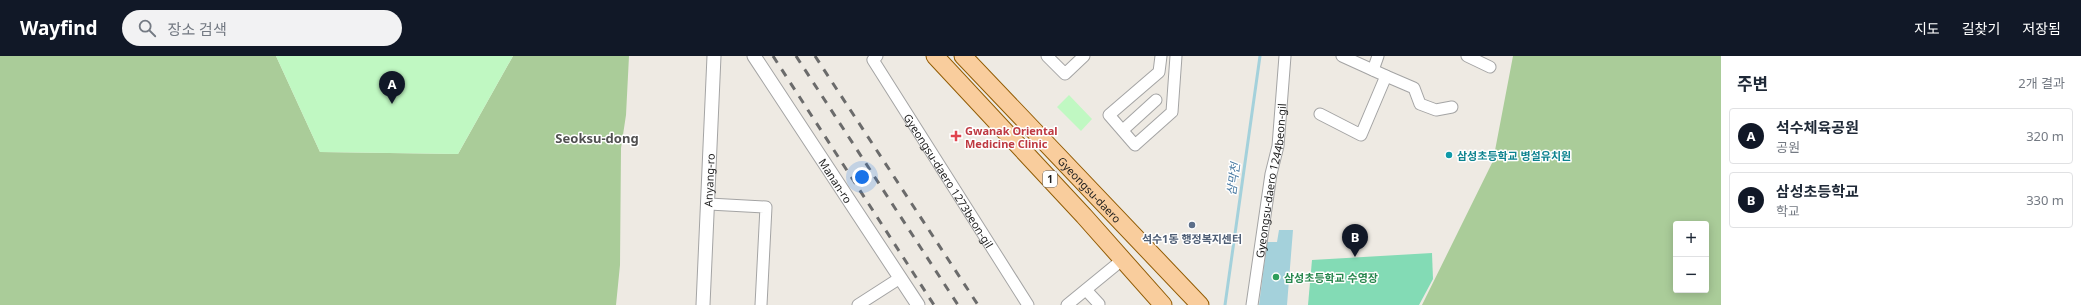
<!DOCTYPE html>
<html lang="ko">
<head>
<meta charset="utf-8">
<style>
	:root { --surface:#fff; --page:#f2f2f3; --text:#1f2937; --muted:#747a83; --line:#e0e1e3; --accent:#111827 }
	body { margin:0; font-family:"Noto Sans","Noto Sans KR",sans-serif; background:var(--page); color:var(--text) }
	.controls { position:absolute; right:12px; bottom:12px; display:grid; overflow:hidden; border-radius:4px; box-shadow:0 2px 10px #0003 }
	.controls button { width:36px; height:36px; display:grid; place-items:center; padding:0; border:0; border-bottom:1px solid var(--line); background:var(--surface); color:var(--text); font:20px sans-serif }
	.you { position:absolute; left:862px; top:121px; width:14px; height:14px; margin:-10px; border:3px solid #fff; border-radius:50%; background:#1a73e8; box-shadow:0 0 0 6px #1a73e833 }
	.badge { display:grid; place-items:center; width:26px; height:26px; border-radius:50%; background:var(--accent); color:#fff; font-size:13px; font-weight:700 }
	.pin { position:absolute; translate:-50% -33px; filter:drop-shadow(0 1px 2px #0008) }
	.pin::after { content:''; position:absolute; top:21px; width:14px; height:12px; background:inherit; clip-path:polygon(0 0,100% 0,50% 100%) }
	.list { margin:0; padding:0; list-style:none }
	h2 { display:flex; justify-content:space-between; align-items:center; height:52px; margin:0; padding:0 16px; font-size:17px }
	h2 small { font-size:13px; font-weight:400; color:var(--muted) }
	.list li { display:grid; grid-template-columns:26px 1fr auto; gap:12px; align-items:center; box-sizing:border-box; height:56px; margin:0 8px 8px; padding:0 8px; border:1px solid var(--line); border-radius:4px }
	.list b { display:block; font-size:15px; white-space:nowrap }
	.list p { margin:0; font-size:13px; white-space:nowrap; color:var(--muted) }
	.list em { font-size:13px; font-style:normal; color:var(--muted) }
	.icon { flex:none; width:22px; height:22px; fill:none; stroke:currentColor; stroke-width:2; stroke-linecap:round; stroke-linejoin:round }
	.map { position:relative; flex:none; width:1721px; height:249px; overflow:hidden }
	header { display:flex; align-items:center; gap:24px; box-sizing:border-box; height:56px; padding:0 20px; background:var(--accent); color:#fff }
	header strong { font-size:19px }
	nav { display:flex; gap:22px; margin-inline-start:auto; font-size:14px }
	.search { width:280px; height:36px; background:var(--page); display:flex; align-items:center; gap:10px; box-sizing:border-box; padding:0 14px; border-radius:22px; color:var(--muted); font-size:15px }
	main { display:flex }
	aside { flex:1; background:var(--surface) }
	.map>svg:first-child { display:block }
	.forest { fill:#ac9; fill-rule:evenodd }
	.park { fill:#c0f8c2 }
	.pitch { fill:#83dbb5 }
	.water { fill:#a4d1db }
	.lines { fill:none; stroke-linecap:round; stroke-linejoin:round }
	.stream { stroke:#a4d1db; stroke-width:3 }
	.minor-casing { stroke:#a4a4a4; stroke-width:13 }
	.tertiary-casing { stroke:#a4a4a4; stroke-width:15 }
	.primary-casing { stroke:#925c04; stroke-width:19 }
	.minor { stroke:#fff; stroke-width:11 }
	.tertiary { stroke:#fff; stroke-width:13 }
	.primary { stroke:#f9cd9d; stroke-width:17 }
	.rail { stroke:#6b6b6b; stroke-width:3; stroke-dasharray:8 8; stroke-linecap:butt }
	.health-dot { fill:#e0444e; stroke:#fff; stroke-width:1.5 }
	.culture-dot { fill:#0f9aa8; stroke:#fff; stroke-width:1.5 }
	.service-dot { fill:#5c6f8a; stroke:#fff; stroke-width:1.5 }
	.leisure-dot { fill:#2e9e5b; stroke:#fff; stroke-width:1.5 }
	.labels { text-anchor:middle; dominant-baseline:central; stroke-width:3; stroke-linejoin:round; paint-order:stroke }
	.shield { fill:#fff; stroke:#616161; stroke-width:1 }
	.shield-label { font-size:10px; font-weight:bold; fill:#1d1d1d }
	.health-label { font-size:11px; font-weight:bold; fill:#be3a42; stroke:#fff; text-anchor:start }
	.culture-label { font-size:11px; font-weight:bold; fill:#0d838f; stroke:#fff; text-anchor:start }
	.street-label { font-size:11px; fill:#1d1d1d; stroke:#fff }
	.service-label { font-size:11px; font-weight:bold; fill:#4e5e75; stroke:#fff }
	.leisure-label { font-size:11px; font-weight:bold; fill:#27864d; stroke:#fff; text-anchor:start }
	.water-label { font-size:12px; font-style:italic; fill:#497aa2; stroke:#fff }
	.quarter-label { font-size:13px; font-weight:bold; fill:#505050; stroke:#fff }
</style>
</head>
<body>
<header>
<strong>Wayfind</strong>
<div class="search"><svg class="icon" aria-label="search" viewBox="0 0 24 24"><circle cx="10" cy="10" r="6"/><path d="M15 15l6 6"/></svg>장소 검색</div>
<nav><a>지도</a><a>길찾기</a><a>저장됨</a></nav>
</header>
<main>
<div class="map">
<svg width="1721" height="249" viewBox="0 0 1721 249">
	<rect width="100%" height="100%" fill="#eeeae3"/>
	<!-- forest -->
	<path class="forest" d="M 0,0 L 276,0 L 320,96 L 458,98 L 513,0 L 629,0 L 626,59 L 621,92 L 620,209 L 616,249 L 0,249 Z
		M 1513,0 L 1721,0 L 1721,249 L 1422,249 L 1493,105 ZM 1676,168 L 1706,168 L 1706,234 L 1676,234 Z"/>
	<!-- park -->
	<path class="park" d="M 276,0 L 513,0 L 458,98 L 320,96 Z
		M 1069,39 L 1092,63 L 1081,75 L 1057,51 Z"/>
	<!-- pitch -->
	<path class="pitch" d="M 1432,197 L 1433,223 L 1419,249 L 1308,249 L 1312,204 Z"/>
	<!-- water -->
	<path class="water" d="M 1279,174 L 1293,174 L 1287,249 L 1259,249 L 1267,186 L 1277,186 Z"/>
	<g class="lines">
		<!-- stream -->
		<path class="stream" d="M 1225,249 L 1260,0"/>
		<!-- minor casing -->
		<g class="minor-casing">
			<g id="minor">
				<path id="s1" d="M 877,0 L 873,4 L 1028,249"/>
				<path d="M 1047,0 L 1065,18 L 1084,0"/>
				<path d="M 1161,0 L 1159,16 L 1109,59 L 1135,89 L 1172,56 L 1176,0"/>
				<path d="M 1467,0 L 1490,11"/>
				<path d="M 1373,14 L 1378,0"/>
				<path d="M 1386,20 L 1414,32 L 1420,48 L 1436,54 L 1452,51"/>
				<path d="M 1320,58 L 1361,79 L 1386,20 L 1342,0"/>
				<path d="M 1123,74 L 1156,44"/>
				<path d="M 709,148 L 766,151 L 761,249"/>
				<path d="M 1086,234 L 1099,248"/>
				<path d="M 858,249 L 900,222"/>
				<path d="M 1067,249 L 1122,204"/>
				<path id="s2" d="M 1252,249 L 1271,118 L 1278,90 L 1285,0"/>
			</g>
		</g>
		<!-- tertiary casing -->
		<g class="tertiary-casing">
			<g id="tertiary">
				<path id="s3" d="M 754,0 L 918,249"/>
				<path id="s4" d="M 703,249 L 714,0"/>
			</g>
		</g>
		<!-- primary casing -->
		<g class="primary-casing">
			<g id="primary">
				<path d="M 935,0 L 1084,160 L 1163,249"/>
				<path id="s5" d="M 963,0 L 1200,249"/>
			</g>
		</g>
		<!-- minor -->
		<use href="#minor" class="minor"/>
		<!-- tertiary -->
		<use href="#tertiary" class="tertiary"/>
		<!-- primary -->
		<use href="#primary" class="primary"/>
		<!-- rail -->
		<path class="rail" d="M 773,0 L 934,249
			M 796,0 L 958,249
			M 815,0 L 978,249"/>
	</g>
	<!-- markers -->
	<path class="health-dot" d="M954 74h4v4h4v4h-4v4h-4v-4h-4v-4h4z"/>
	<circle class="culture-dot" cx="1449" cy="99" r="4"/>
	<circle class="service-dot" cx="1192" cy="169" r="4"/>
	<circle class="leisure-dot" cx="1276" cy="221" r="4"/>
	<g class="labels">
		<!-- shield labels -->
		<rect class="shield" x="1043" y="115" width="14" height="16" rx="3"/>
		<g class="shield-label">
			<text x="1050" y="123">1</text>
		</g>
		<!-- health labels -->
		<g class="health-label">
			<text x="965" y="74">Gwanak Oriental<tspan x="965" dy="13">Medicine Clinic</tspan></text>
		</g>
		<!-- culture labels -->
		<g class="culture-label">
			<text x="1457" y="99">삼성초등학교 병설유치원</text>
		</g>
		<!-- street labels -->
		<g class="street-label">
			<text stroke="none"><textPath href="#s1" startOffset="148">Gyeongsu-daero 1273beon-gil</textPath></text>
			<text stroke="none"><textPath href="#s4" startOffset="125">Anyang-ro</textPath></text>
			<text stroke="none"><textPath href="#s3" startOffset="149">Manan-ro</textPath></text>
			<text stroke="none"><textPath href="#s2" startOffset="126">Gyeongsu-daero 1244beon-gil</textPath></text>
			<text stroke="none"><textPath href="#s5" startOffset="184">Gyeongsu-daero</textPath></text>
		</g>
		<!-- service labels -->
		<g class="service-label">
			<text x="1192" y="182">석수1동 행정복지센터</text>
		</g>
		<!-- leisure labels -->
		<g class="leisure-label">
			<text x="1284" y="221">삼성초등학교 수영장</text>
		</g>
		<!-- water labels -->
		<g class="water-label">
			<text transform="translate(1233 123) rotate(-82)">삼막천</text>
		</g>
		<!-- quarter labels -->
		<g class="quarter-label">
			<text x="597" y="82">Seoksu-dong</text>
		</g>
	</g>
</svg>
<div class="controls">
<button>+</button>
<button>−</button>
</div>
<div class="you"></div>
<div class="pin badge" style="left:392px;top:48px">A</div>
<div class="pin badge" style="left:1355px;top:201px">B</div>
</div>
<aside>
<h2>주변<small>2개 결과</small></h2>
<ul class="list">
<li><span class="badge">A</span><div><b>석수체육공원</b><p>공원</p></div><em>320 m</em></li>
<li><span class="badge">B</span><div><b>삼성초등학교</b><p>학교</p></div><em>330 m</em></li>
</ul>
</aside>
</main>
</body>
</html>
